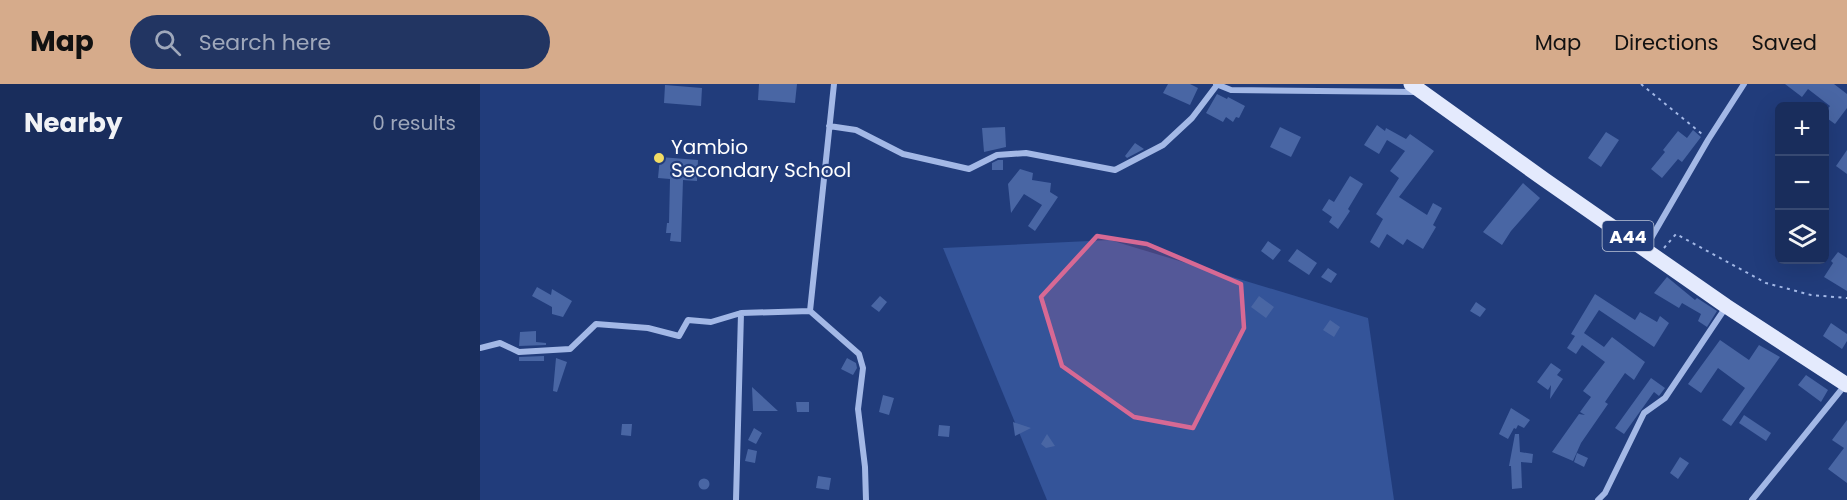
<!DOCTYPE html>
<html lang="en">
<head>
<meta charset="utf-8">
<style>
	:root { --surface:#192d5c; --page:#223562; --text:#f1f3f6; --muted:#9fa8bb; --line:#374972; --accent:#d6ab8b }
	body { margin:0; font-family:Poppins,sans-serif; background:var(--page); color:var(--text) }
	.controls { position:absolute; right:18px; top:18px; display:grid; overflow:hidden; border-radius:9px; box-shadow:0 6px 24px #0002 }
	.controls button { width:54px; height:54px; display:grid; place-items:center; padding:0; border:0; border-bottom:2px solid var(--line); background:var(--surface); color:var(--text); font:30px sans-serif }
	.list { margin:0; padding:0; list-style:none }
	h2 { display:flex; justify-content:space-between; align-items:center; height:78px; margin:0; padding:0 24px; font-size:26px }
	h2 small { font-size:20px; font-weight:400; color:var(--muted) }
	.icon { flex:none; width:33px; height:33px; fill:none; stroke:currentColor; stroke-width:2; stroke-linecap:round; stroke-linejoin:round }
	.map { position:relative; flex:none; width:1367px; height:416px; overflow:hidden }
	header { display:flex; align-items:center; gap:36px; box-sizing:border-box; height:84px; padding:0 30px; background:var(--accent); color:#111 }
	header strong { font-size:28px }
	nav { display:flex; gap:33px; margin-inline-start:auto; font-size:21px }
	.search { width:420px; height:54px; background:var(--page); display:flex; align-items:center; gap:15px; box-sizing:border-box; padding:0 21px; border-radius:33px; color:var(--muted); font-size:22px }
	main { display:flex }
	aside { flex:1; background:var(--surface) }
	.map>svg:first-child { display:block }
	.green { fill:#345499 }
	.building { fill:#4966a4 }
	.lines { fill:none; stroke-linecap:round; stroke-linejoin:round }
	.path { stroke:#a3b8e6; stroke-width:2; stroke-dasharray:3 4.5; stroke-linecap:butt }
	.street { stroke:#a3b8e6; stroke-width:6 }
	.primary { stroke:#e4eafd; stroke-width:15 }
	.marked { fill:#d76994; fill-opacity:0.2; stroke:#d76994; stroke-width:4.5; stroke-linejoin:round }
	.poi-dot { fill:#f2dc64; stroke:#213c7b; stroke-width:2 }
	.labels { text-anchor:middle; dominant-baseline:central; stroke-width:4.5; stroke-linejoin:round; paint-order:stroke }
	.shield { fill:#213c7b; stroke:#bcc4d7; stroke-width:1.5 }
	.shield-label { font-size:18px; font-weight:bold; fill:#fff }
	.poi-label { font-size:20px; fill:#fff; stroke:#213c7b; text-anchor:start }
</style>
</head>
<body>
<header>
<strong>Map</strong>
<div class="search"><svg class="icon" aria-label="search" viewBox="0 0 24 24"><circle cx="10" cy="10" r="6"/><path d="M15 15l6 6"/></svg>Search here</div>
<nav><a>Map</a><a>Directions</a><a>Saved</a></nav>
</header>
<main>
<aside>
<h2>Nearby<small>0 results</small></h2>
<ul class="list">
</ul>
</aside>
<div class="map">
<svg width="1367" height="416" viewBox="0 0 1367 416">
	<rect width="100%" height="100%" fill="#213c7b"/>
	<!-- green -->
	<path class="green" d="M 630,156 L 888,234 L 914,416 L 567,416 L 463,164 Z"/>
	<!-- building -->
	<path class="building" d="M 279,0 L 317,0 L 315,19 L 278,16 Z
		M 688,0 L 710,0 L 718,4 L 710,21 L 683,9 Z
		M 1305,0 L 1354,0 L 1367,10 L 1367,24 L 1355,40 L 1344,32 L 1344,29 L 1350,22 L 1328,5 L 1322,13 Z
		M 185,1 L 222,4 L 221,22 L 184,19 Z
		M 737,10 L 747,15 L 748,13 L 765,22 L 759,34 L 756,33 L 753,38 L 746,33 L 743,38 L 726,29 Z
		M 897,41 L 905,47 L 906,44 L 926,55 L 930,50 L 954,67 L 919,113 L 947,131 L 953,119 L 962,124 L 953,141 L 956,143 L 943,165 L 927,155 L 923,161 L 907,150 L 899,164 L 890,158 L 903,135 L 896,130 L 919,94 L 910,87 L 925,67 L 907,56 L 899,70 L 884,61 Z
		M 525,43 L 526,63 L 504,68 L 502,44 Z
		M 800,43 L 821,53 L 811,73 L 790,63 Z
		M 1213,46 L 1221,53 L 1202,78 L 1198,75 L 1182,94 L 1171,85 L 1185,68 L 1183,66 L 1198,47 L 1207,54 Z
		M 1126,48 L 1139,56 L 1121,83 L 1108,74 Z
		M 655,59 L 664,65 L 647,74 L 645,72 Z
		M 1367,66 L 1367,90 L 1356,82 Z
		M 180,73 L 218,76 L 217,97 L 203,96 L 201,158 L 190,157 L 191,149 L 186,149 L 187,139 L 189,139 L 190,95 L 178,94 Z
		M 518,76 L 523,76 L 523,86 L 512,86 L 512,79 Z
		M 540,85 L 553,89 L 552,96 L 571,99 L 570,108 L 578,113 L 555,147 L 548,142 L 562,121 L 544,110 L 531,129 L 528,100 Z
		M 870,92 L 883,100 L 868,125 L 870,127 L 858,145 L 849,138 L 852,133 L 842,126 L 849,115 L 854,118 Z
		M 1043,99 L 1060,114 L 1031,147 L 1022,161 L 1003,148 Z
		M 788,157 L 801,166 L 793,176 L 781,167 Z
		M 817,165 L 837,179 L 829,191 L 808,177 Z
		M 1358,168 L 1367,174 L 1367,207 L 1344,193 L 1353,179 L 1351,177 Z
		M 848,184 L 857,190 L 851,199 L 841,193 Z
		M 1187,193 L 1215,216 L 1217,214 L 1237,227 L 1227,243 L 1218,237 L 1221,230 L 1202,219 L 1199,224 L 1174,209 Z
		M 57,203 L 71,211 L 72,205 L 92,217 L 83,233 L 72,230 L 72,223 L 52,212 Z
		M 1115,210 L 1155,236 L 1160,228 L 1177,238 L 1180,232 L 1189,239 L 1174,263 L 1119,226 L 1104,249 L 1124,263 L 1132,253 L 1165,278 L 1154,296 L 1145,289 L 1125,318 L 1128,320 L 1101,359 L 1093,377 L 1072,368 L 1099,330 L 1105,331 L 1100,328 L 1111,313 L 1103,307 L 1125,278 L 1102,261 L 1096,270 L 1087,264 L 1095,252 L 1091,250 Z
		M 400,212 L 407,218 L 399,228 L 391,222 Z
		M 779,212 L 794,223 L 786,234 L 771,223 Z
		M 996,218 L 1006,225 L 1000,233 L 990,227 Z
		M 850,236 L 860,243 L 854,253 L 843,246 Z
		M 1351,239 L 1367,250 L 1367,257 L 1362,265 L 1343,252 Z
		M 56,247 L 56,258 L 66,259 L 66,261 L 39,262 L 40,248 Z
		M 1240,256 L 1269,276 L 1279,261 L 1300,273 L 1251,342 L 1242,336 L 1265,304 L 1238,284 L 1221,309 L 1208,300 Z
		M 64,272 L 64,277 L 39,277 L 39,273 Z
		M 76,274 L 87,278 L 77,308 L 73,307 Z
		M 367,274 L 376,279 L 377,284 L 373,291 L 361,285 Z
		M 1071,279 L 1081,286 L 1077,291 L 1083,295 L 1070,315 L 1071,301 L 1068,306 L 1057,298 Z
		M 1326,291 L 1348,306 L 1341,318 L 1318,301 Z
		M 1171,294 L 1185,304 L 1179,312 L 1174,308 L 1144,350 L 1135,344 Z
		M 272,303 L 298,327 L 273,327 Z
		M 403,311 L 414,314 L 409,331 L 399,328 Z
		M 316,318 L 329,318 L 329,328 L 317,328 Z
		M 1031,324 L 1050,336 L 1044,344 L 1038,341 L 1036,345 L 1034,344 L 1028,355 L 1019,350 Z
		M 1264,331 L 1291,349 L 1286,357 L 1259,339 Z
		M 1367,336 L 1367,399 L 1348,385 L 1364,364 L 1352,356 Z
		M 533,338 L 551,344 L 535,352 Z
		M 142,340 L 152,340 L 151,352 L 141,351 Z
		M 459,341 L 470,342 L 469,353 L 458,352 Z
		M 274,344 L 282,349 L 276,360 L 268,356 Z
		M 567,350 L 575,362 L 566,364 L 561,360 Z
		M 1035,350 L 1039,350 L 1040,368 L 1053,370 L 1052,379 L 1041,378 L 1042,404 L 1032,405 L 1031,382 L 1029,382 Z
		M 268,365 L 277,367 L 275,379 L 265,377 Z
		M 1097,369 L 1108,374 L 1104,383 L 1094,378 Z
		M 1200,373 L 1209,379 L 1198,395 L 1190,389 Z
		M 338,392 L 351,394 L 349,406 L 336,404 Z
		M218.5 400a5.5 5.5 0 1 1 11 0a5.5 5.5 0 1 1-11 0Z"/>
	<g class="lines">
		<!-- path -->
		<path class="path" d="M 1161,0 L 1222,50
			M 1184,164 L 1196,150 L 1286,199 L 1331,211 L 1367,214"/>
		<!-- street -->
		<path class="street" d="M 354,0 L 330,227 L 379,270 L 383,284 L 378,325 L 385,383 L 386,416
			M 736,0 L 751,6 L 936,8
			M 349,42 L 376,46 L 423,70 L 489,85 L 517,71 L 546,69 L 635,86 L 683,61 L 712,34 L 737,1
			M 1166,163 L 1228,56 L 1264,0
			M 0,264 L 20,259 L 39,268 L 90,265 L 116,240 L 168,244 L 199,252 L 208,236 L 231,238 L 261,229 L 330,227
			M 256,416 L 261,229
			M 1118,416 L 1125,409 L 1164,329 L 1185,314 L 1246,223
			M 1272,416 L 1366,300"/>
		<!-- primary -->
		<path class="primary" d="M 931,0 L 1065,96 L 1246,222 L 1367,301"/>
	</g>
	<!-- marked area -->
	<path class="marked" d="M 617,152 L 667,160 L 761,200 L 764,244 L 713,344 L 654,333 L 582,282 L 561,213 Z"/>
	<!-- markers -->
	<circle class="poi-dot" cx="179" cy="74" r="6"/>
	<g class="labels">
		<!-- shield labels -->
		<rect class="shield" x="1122.5" y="137" width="51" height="30" rx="4.5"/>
		<g class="shield-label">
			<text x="1148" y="152">A44</text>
		</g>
		<!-- poi labels -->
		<g class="poi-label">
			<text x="191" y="63">Yambio<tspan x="191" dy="23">Secondary School</tspan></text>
		</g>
	</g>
</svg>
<div class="controls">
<button>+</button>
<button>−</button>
<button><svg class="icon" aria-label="layers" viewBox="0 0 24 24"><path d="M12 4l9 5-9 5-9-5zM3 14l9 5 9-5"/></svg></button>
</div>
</div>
</main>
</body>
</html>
